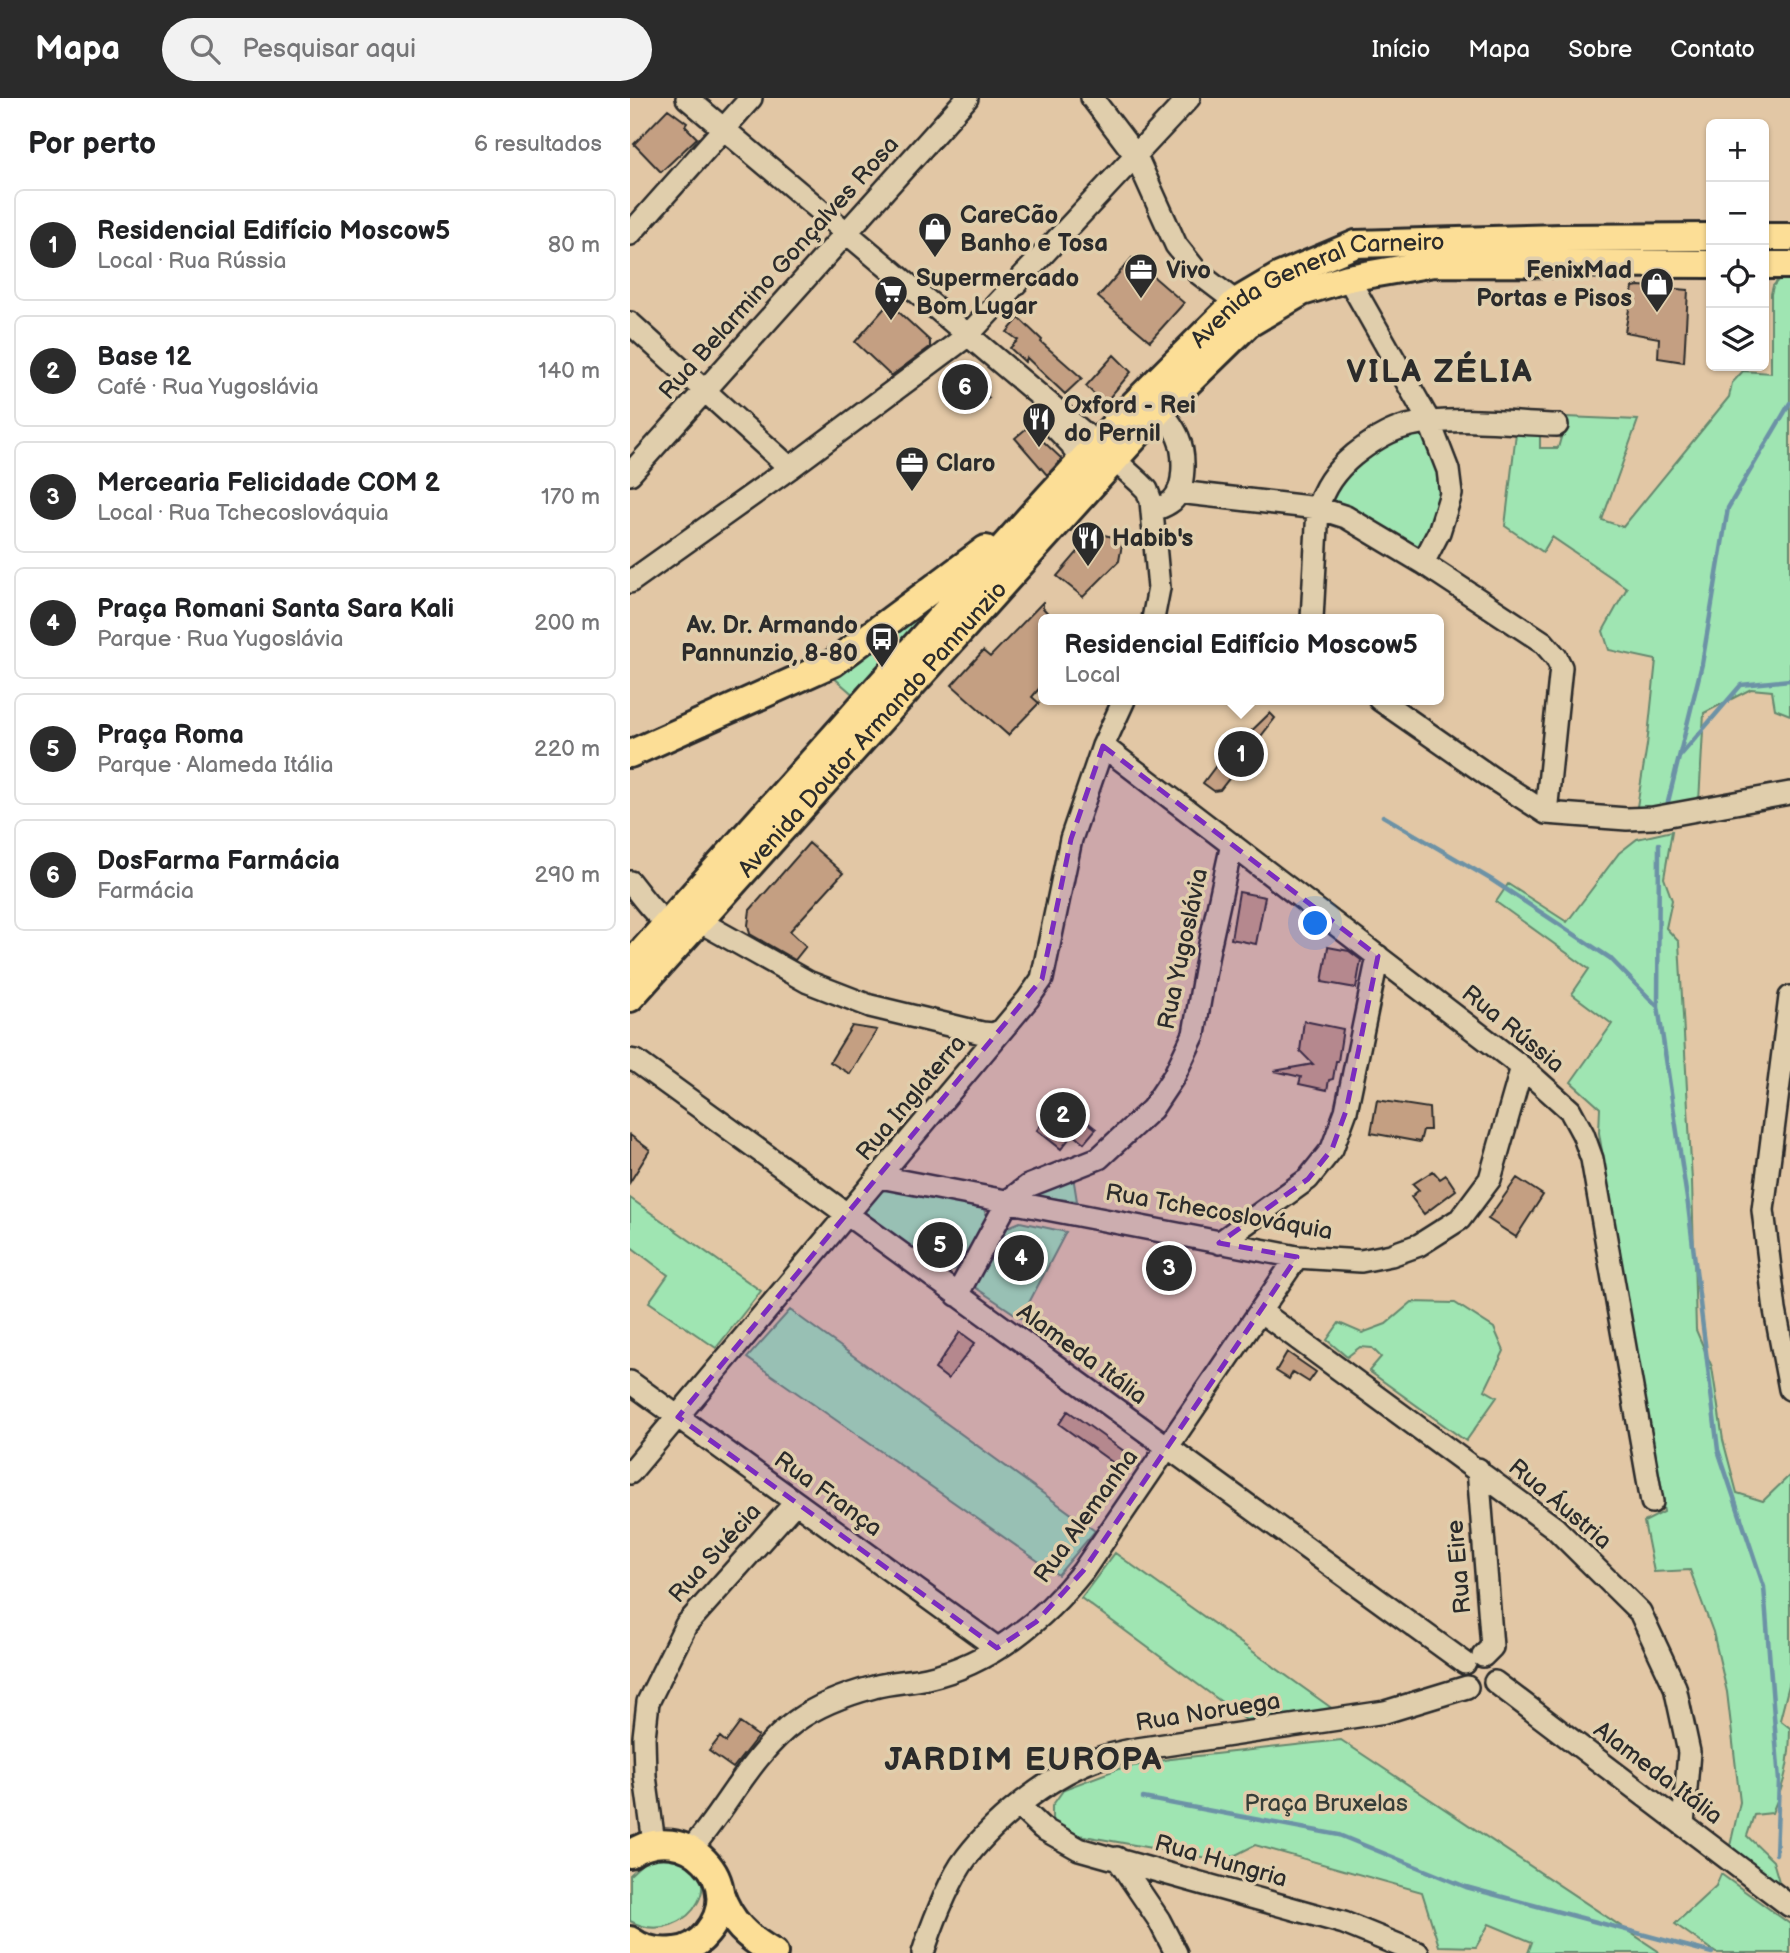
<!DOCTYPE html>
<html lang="pt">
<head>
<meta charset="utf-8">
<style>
	:root { --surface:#fff; --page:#f2f2f2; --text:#202124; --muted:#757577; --line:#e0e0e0; --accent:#2b2b2b }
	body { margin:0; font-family:"Balsamiq Sans",sans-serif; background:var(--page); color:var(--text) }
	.controls { position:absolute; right:21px; top:21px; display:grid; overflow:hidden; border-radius:10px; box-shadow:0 2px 5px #0004 }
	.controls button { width:63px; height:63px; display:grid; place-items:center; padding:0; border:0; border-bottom:2px solid var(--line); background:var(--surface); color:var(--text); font:35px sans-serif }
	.you { position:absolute; left:686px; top:826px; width:24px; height:24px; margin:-18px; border:5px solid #fff; border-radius:50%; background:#1a73e8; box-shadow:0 0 0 10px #1a73e833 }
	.badge { display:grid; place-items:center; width:46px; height:46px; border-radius:50%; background:var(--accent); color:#fff; font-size:23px; font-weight:700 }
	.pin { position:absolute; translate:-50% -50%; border:4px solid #fff; box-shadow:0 2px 7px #0006 }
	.popup { position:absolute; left:408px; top:516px; width:406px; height:91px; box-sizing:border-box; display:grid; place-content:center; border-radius:10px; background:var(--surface); filter:drop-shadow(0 2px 5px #0005); font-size:23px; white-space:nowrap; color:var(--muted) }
	.popup b { font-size:26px; color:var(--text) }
	.popup::after { content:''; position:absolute; left:50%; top:100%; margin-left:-14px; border:14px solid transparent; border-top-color:var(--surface) }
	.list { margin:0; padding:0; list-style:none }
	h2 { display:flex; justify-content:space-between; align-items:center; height:91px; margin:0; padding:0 28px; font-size:30px }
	h2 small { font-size:23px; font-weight:400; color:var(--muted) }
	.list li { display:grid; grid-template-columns:46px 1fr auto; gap:21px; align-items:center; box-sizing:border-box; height:112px; margin:0 14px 14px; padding:0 14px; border:2px solid var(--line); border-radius:10px }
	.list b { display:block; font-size:26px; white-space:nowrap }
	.list p { margin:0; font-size:23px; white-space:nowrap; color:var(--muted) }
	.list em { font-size:23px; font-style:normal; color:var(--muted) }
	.icon { flex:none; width:38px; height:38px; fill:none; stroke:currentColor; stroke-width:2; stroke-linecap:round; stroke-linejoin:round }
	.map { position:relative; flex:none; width:1160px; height:1855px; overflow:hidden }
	header { display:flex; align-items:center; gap:42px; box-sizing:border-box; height:98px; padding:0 35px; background:var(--accent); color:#fff }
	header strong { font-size:33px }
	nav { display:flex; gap:38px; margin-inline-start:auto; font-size:24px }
	.search { width:490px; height:63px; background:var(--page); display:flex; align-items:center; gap:18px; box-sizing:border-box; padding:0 24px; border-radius:38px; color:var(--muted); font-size:26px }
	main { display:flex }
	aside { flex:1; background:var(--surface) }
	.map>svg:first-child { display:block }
	.green { fill:#9fe5b2; stroke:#65886e; stroke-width:2 }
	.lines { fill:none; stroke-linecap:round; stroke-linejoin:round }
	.stream { stroke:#6c92a6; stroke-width:4.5 }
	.building { fill:#c49f82; stroke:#2b2b2b; stroke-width:2 }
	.minor-casing { stroke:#2b2b2b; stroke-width:26 }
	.major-casing { stroke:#2b2b2b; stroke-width:32 }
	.minor { stroke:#e0ceac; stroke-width:21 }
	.major { stroke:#fcde96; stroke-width:26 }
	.marked { fill:#7b2cbf; fill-opacity:0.2; stroke:#7b2cbf; stroke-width:5; stroke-dasharray:14 9; stroke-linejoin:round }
	.labels { text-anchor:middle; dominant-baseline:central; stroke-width:7; stroke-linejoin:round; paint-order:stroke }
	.poi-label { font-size:24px; font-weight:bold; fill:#2b2b2b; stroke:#e0ceac; text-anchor:start }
	.street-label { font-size:24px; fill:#2b2b2b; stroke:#e0ceac }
	.park-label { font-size:24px; fill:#373e38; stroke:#e0ceac }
	.district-label { font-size:32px; font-weight:bold; letter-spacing:2px; fill:#2b2b2b; stroke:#e0ceac }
</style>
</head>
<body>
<header>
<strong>Mapa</strong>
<div class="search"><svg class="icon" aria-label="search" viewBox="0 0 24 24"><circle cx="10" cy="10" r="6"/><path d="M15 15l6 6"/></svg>Pesquisar aqui</div>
<nav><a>Início</a><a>Mapa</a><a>Sobre</a><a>Contato</a></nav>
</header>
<main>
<aside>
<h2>Por perto<small>6 resultados</small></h2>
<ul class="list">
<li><span class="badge">1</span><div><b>Residencial Edifício Moscow5</b><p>Local · Rua Rússia</p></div><em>80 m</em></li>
<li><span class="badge">2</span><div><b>Base 12</b><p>Café · Rua Yugoslávia</p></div><em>140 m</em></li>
<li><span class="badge">3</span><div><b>Mercearia Felicidade COM 2</b><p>Local · Rua Tchecoslováquia</p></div><em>170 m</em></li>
<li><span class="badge">4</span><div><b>Praça Romani Santa Sara Kali</b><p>Parque · Rua Yugoslávia</p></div><em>200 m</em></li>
<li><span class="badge">5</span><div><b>Praça Roma</b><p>Parque · Alameda Itália</p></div><em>220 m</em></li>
<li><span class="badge">6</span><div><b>DosFarma Farmácia</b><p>Farmácia</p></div><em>290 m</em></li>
</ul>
</aside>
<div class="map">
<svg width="1160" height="1855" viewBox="0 0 1160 1855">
	<rect width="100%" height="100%" fill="#e2c7a5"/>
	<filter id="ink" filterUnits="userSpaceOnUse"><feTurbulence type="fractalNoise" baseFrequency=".0143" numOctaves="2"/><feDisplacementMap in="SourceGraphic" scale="14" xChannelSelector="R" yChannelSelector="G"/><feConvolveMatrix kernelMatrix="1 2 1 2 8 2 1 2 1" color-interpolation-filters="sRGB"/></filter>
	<g filter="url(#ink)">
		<!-- green -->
		<path class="green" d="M 1158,180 L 1160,181 L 1160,617 L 1145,611 L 1142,593 L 1121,591 L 1074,615 L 1069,704 L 1006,715 L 1017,647 L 1026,562 L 979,552 L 973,533 L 997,490 L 922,439 L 913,454 L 875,428 L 886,335 L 910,334 L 910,350 L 928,350 L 937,319 L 1008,322 L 972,422 L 993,429 L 1099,299 L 1102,285 L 1113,273 L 1141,275 L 1141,196 L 1143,188 L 1149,181 Z
			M 795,333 L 818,397 L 793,458 L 699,404 L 715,375 L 744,348 Z
			M 340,473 L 226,599 L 202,578 Z
			M 1042,733 L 1034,780 L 1042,802 L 1036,830 L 1049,844 L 1062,1083 L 1066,1232 L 1082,1269 L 1093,1342 L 1107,1395 L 1133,1403 L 1160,1377 L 1160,1583 L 1150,1622 L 1160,1630 C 1160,1664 1155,1684 1142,1715 L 1124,1717 L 1117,1738 L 1143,1763 L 1150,1787 L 1100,1748 L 1110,1704 L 1097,1594 L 1083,1534 L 1060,1472 L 1024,1474 L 1014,1424 L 1034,1414 L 979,1096 L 969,1035 L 970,1010 L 941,984 L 982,926 L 942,896 L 959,871 L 866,804 L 878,786 L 937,824 L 989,755 L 1007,741 Z
			M 443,1078 L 447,1103 L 401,1098 Z
			M 260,1091 L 353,1110 L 358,1119 L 328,1169 L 317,1176 L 236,1116 L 233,1111 L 245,1095 Z
			M 0,1100 L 131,1193 L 86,1250 L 19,1204 L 38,1177 L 0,1148 Z
			M 390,1124 L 436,1134 L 391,1220 L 343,1188 L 378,1129 Z
			M 782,1204 L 825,1205 L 864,1230 L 874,1253 L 855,1292 L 867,1299 L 836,1343 L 739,1273 L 751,1259 L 742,1250 L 730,1249 L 717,1259 L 697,1242 L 709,1225 L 732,1235 L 756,1226 Z
			M 160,1212 L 465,1433 L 428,1477 L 117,1260 Z
			M 485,1455 L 703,1611 L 616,1622 L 451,1500 Z
			M 711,1642 L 1028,1853 L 1029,1855 L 898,1855 L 902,1844 L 859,1826 L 846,1849 L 809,1848 L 792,1794 L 625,1747 L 594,1763 L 443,1736 L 422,1723 L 422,1708 L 434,1691 L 488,1671 L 540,1661 Z
			M 26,1760 C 114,1761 59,1855 0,1823 L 0,1777 L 13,1765 Z
			M 1091,1776 L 1160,1826 L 1160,1855 L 1086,1855 L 1045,1826 L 1086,1788 Z"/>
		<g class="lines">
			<!-- stream -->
			<path class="stream" d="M 1050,658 L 1111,587 L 1160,582
				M 1036,712 L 1072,566 L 1098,410 L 1160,305
				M 753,718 L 862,782 L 980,860 L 1027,908
				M 1029,746 L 1028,908 L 1058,1107 L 1088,1352 L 1134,1489 L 1149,1683 L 1146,1756
				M 513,1700 L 709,1737 L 836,1789 L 1082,1855"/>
		</g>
		<!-- building -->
		<path class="building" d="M 38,11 L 57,25 L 55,28 L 67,40 L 31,74 L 4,46 Z
			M 502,160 L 554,205 L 520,243 L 468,199 Z
			M 1009,188 L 1058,192 L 1054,264 L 1028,260 L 1029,240 L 995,234 L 1003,189 Z
			M 259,205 L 300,243 L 300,249 L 261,278 L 225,244 Z
			M 389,220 L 412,242 L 411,244 L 452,280 L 435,296 L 397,260 L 395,264 L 380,250 L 388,242 L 377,234 Z
			M 484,257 L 501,274 L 474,306 L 456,288 Z
			M 342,277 L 359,300 L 338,314 L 323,291 Z
			M 398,329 L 432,361 L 417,377 L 385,340 Z
			M 464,435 L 493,441 L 489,463 L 453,499 L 427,478 Z
			M 413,504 L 413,510 L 423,521 L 413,521 L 413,586 L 402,599 L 409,605 L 378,637 L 322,587 L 353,553 L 360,559 Z
			M 640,615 L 645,620 L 621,651 L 609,645 Z
			M 588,665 L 601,678 L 590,692 L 584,693 L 573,685 Z
			M 179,745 L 213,775 L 160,833 L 176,848 L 165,862 L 120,836 L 118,827 L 120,812 Z
			M 609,794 L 635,799 L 626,846 L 601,841 Z
			M 698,849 L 719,853 L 731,862 L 726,890 L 692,884 Z
			M 674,923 L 713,931 L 708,963 L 706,963 L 703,981 L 699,982 L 697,992 L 669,986 L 671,979 L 644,973 L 683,966 L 670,953 Z
			M 222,928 L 247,932 L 220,976 L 200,964 Z
			M 430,1002 L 466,1031 L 454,1045 L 443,1036 L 431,1051 L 407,1032 Z
			M 747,1002 L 799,1010 L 800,1032 L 793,1032 L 790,1044 L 741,1035 Z
			M 0,1037 L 20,1052 L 0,1084 Z
			M 803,1073 L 810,1081 L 816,1077 L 826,1092 L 794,1116 L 781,1099 L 789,1092 L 783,1086 Z
			M 887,1080 L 913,1097 L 886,1139 L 858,1121 Z
			M 330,1234 L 345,1245 L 318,1281 L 305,1271 Z
			M 657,1254 L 686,1274 L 679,1284 L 663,1274 L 659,1281 L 646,1273 Z
			M 438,1313 L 505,1361 L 496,1374 L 429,1326 Z
			M 110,1625 L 128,1638 L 103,1670 L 79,1653 L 90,1639 L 96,1644 Z"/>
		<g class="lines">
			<!-- minor casing -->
			<g class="minor-casing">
				<path id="minor" d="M 57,0 L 467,346 L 509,384 L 517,392 L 521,403 L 529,490 L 523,521
					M 462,0 L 506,58 L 546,147 L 568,175 L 606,204
					M 0,136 L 121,0
					M 718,180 L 799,323 L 818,372 L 821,396 L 809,434 L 793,465
					M 0,225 L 160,370
					M 411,315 L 442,347 L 450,365
					M 0,376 L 337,0
					M 548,394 L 688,410 L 716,419 L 793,465 L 913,544 L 926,559 L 931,569 L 916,715
					M 522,413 C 529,410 536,408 542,403 C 556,390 555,355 548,339 C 544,329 536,320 531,311
					M 0,484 L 160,370 L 337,238 L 559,0
					M 682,521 L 688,410 C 693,389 707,371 724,357 C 738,346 752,336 770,330 C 809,316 884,326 927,327
					M 750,602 L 862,680 L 916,715 L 997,721 L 1023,720 L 1160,695
					M 473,648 L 892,969 L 940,1012 L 953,1036 L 962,1061 L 1022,1404
					M 0,784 C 15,803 28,823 51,832
					M 67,822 L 178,884 L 240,908 L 352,935 L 364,936 L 372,932
					M 1160,899 L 1133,1112 L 1145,1212 L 1160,1291
					M 0,962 L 6,963 L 835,1565
					M 250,1079 L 667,1159 L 731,1163 L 761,1157 L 789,1147 L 830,1121 L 860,1081 L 892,969
					M 589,1145 L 678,1081 L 702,1051 L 716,1013 L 748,858
					M 327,1197 L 378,1103 L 398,1088 L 469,1060 L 522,1011 L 544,978 L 564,936 L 578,855 L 602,746
					M 630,1213 L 925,1430 L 1010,1514 L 1045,1589 L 1059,1654 L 1053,1727
					M 0,1284 L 367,1550
					M 848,1371 L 862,1549 L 853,1558
					M 0,1375 L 398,901 L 412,881 L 441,741 L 473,648 L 494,602
					M 865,1584 L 1160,1808
					M 389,1708 L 412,1730 L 449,1751 L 714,1825 L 788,1855
					M 24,1745 L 15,1678 L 14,1639 L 18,1604 L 56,1527 L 165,1405
					M 61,1751 C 97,1710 121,1656 166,1623 C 188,1607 218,1596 244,1589 C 261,1584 280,1584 297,1580 C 360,1566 414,1522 453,1473 L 667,1159
					M 487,1760 L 529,1822 L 546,1855
					M 293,1855 C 301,1829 317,1789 331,1767 C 359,1726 418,1679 464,1662 C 476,1657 489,1655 501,1652 L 755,1614 L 837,1589"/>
			</g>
			<!-- major casing -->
			<g class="major-casing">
				<g id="major">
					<path d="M 1134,139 L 1160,139"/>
					<path d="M 1134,167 L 1160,167"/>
					<path d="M 0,656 L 203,565 L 356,451"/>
					<path id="s1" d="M 0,867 L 402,417 L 497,313 L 606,204 L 650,178 L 726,146 L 931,140 L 1081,139"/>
					<path id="s2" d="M 0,900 L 497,348 L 531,311 L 618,226 L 672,194 L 718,180 L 804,165 L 1081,166"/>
					<path d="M 0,1756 C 54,1719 119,1785 77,1835 C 69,1845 58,1852 45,1853 C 29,1855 13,1852 0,1842"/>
					<path d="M 90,1795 C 100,1824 118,1840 144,1855"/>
				</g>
			</g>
			<!-- minor -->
			<use href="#minor" class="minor"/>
			<!-- major -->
			<use href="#major" class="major"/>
		</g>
	</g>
	<!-- marked area -->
	<path class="marked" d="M 473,648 L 748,858 L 716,1013 L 702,1051 L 678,1081 L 589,1145 L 667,1159 L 453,1473 L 406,1524 L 367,1550 L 48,1319 L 412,881 L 441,741 Z"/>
	<!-- icons -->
	<defs>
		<g id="shop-pin" transform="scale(1.75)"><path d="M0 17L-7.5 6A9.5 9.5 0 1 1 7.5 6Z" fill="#2b2b2b" stroke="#e0ceac"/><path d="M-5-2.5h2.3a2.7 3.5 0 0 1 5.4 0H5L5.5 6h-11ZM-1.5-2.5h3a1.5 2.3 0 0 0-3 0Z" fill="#fff"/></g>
		<g id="office-pin" transform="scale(1.75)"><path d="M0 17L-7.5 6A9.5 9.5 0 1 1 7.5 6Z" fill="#2b2b2b" stroke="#e0ceac"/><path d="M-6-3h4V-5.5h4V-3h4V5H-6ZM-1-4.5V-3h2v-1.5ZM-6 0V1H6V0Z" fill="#fff"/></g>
		<g id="supermarket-pin" transform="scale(1.75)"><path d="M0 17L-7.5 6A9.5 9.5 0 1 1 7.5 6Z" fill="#2b2b2b" stroke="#e0ceac"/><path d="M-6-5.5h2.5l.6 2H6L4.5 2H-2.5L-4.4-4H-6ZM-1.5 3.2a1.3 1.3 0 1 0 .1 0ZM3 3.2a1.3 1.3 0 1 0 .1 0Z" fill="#fff"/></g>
		<g id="restaurant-pin" transform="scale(1.75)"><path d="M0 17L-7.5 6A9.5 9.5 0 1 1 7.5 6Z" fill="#2b2b2b" stroke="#e0ceac"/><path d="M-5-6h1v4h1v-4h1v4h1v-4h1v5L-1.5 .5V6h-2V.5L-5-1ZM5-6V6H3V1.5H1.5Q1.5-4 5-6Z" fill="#fff"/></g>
		<g id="bus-pin" transform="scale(1.75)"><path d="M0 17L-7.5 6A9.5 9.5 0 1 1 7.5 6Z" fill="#2b2b2b" stroke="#e0ceac"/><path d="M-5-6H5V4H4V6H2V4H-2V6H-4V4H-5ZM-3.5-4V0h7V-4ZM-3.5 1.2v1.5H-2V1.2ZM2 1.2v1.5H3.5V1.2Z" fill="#fff"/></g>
	</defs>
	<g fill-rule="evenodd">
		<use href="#shop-pin" x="305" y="131"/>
		<use href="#office-pin" x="511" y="172"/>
		<use href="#shop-pin" x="1027" y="186"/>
		<use href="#supermarket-pin" x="261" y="194"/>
		<use href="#restaurant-pin" x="409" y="321"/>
		<use href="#office-pin" x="282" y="365"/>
		<use href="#restaurant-pin" x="458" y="440"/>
		<use href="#bus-pin" x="252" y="541"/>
	</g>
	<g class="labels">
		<!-- poi labels -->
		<g class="poi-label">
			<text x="330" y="117">CareCão<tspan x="330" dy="28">Banho e Tosa</tspan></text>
			<text x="536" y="172">Vivo</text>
			<text x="1002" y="172" text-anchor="end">FenixMad<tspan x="1002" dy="28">Portas e Pisos</tspan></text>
			<text x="286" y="180">Supermercado<tspan x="286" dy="28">Bom Lugar</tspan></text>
			<text x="434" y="307">Oxford - Rei<tspan x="434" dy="28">do Pernil</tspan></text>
			<text x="306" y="365">Claro</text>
			<text x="482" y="440">Habib's</text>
			<text x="228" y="527" text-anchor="end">Av. Dr. Armando<tspan x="228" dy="28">Pannunzio, 8-80</tspan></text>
		</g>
		<!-- street labels -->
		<g class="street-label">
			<text transform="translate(149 170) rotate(-48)">Rua Belarmino Gonçalves Rosa</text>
			<text stroke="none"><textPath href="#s1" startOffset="980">Avenida General Carneiro</textPath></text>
			<text stroke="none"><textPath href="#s2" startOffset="362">Avenida Doutor Armando Pannunzio</textPath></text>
			<text transform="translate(553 851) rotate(-78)">Rua Yugoslávia</text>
			<text transform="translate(883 931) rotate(39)">Rua Rússia</text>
			<text transform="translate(281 1000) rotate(-50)">Rua Inglaterra</text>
			<text transform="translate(589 1114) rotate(10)">Rua Tchecoslováquia</text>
			<text transform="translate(452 1256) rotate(36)">Alameda Itália</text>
			<text transform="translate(198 1396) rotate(36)">Rua França</text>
			<text transform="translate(930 1406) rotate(40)">Rua Áustria</text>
			<text transform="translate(456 1418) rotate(-54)">Rua Alemanha</text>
			<text transform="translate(85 1455) rotate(-48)">Rua Suécia</text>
			<text transform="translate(829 1469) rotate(-95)">Rua Eire</text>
			<text transform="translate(578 1614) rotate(-9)">Rua Noruega</text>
			<text transform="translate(1028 1675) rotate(37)">Alameda Itália</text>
			<text transform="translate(591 1763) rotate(16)">Rua Hungria</text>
		</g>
		<!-- park labels -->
		<g class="park-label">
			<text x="696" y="1705">Praça Bruxelas</text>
		</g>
		<!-- district labels -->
		<g class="district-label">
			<text x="810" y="274">VILA ZÉLIA</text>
			<text x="394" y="1662">JARDIM EUROPA</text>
		</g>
	</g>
</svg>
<div class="controls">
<button>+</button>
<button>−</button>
<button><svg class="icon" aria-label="locate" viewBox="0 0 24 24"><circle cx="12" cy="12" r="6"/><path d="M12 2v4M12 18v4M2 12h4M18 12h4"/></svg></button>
<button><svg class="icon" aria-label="layers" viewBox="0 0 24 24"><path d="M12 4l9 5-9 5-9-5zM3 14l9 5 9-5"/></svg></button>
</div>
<div class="you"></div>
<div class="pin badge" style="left:611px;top:656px">1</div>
<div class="popup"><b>Residencial Edifício Moscow5</b>Local</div>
<div class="pin badge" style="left:433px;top:1017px">2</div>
<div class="pin badge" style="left:539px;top:1170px">3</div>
<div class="pin badge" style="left:391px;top:1160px">4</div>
<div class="pin badge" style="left:310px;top:1147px">5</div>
<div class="pin badge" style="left:335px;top:289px">6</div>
</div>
</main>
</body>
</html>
